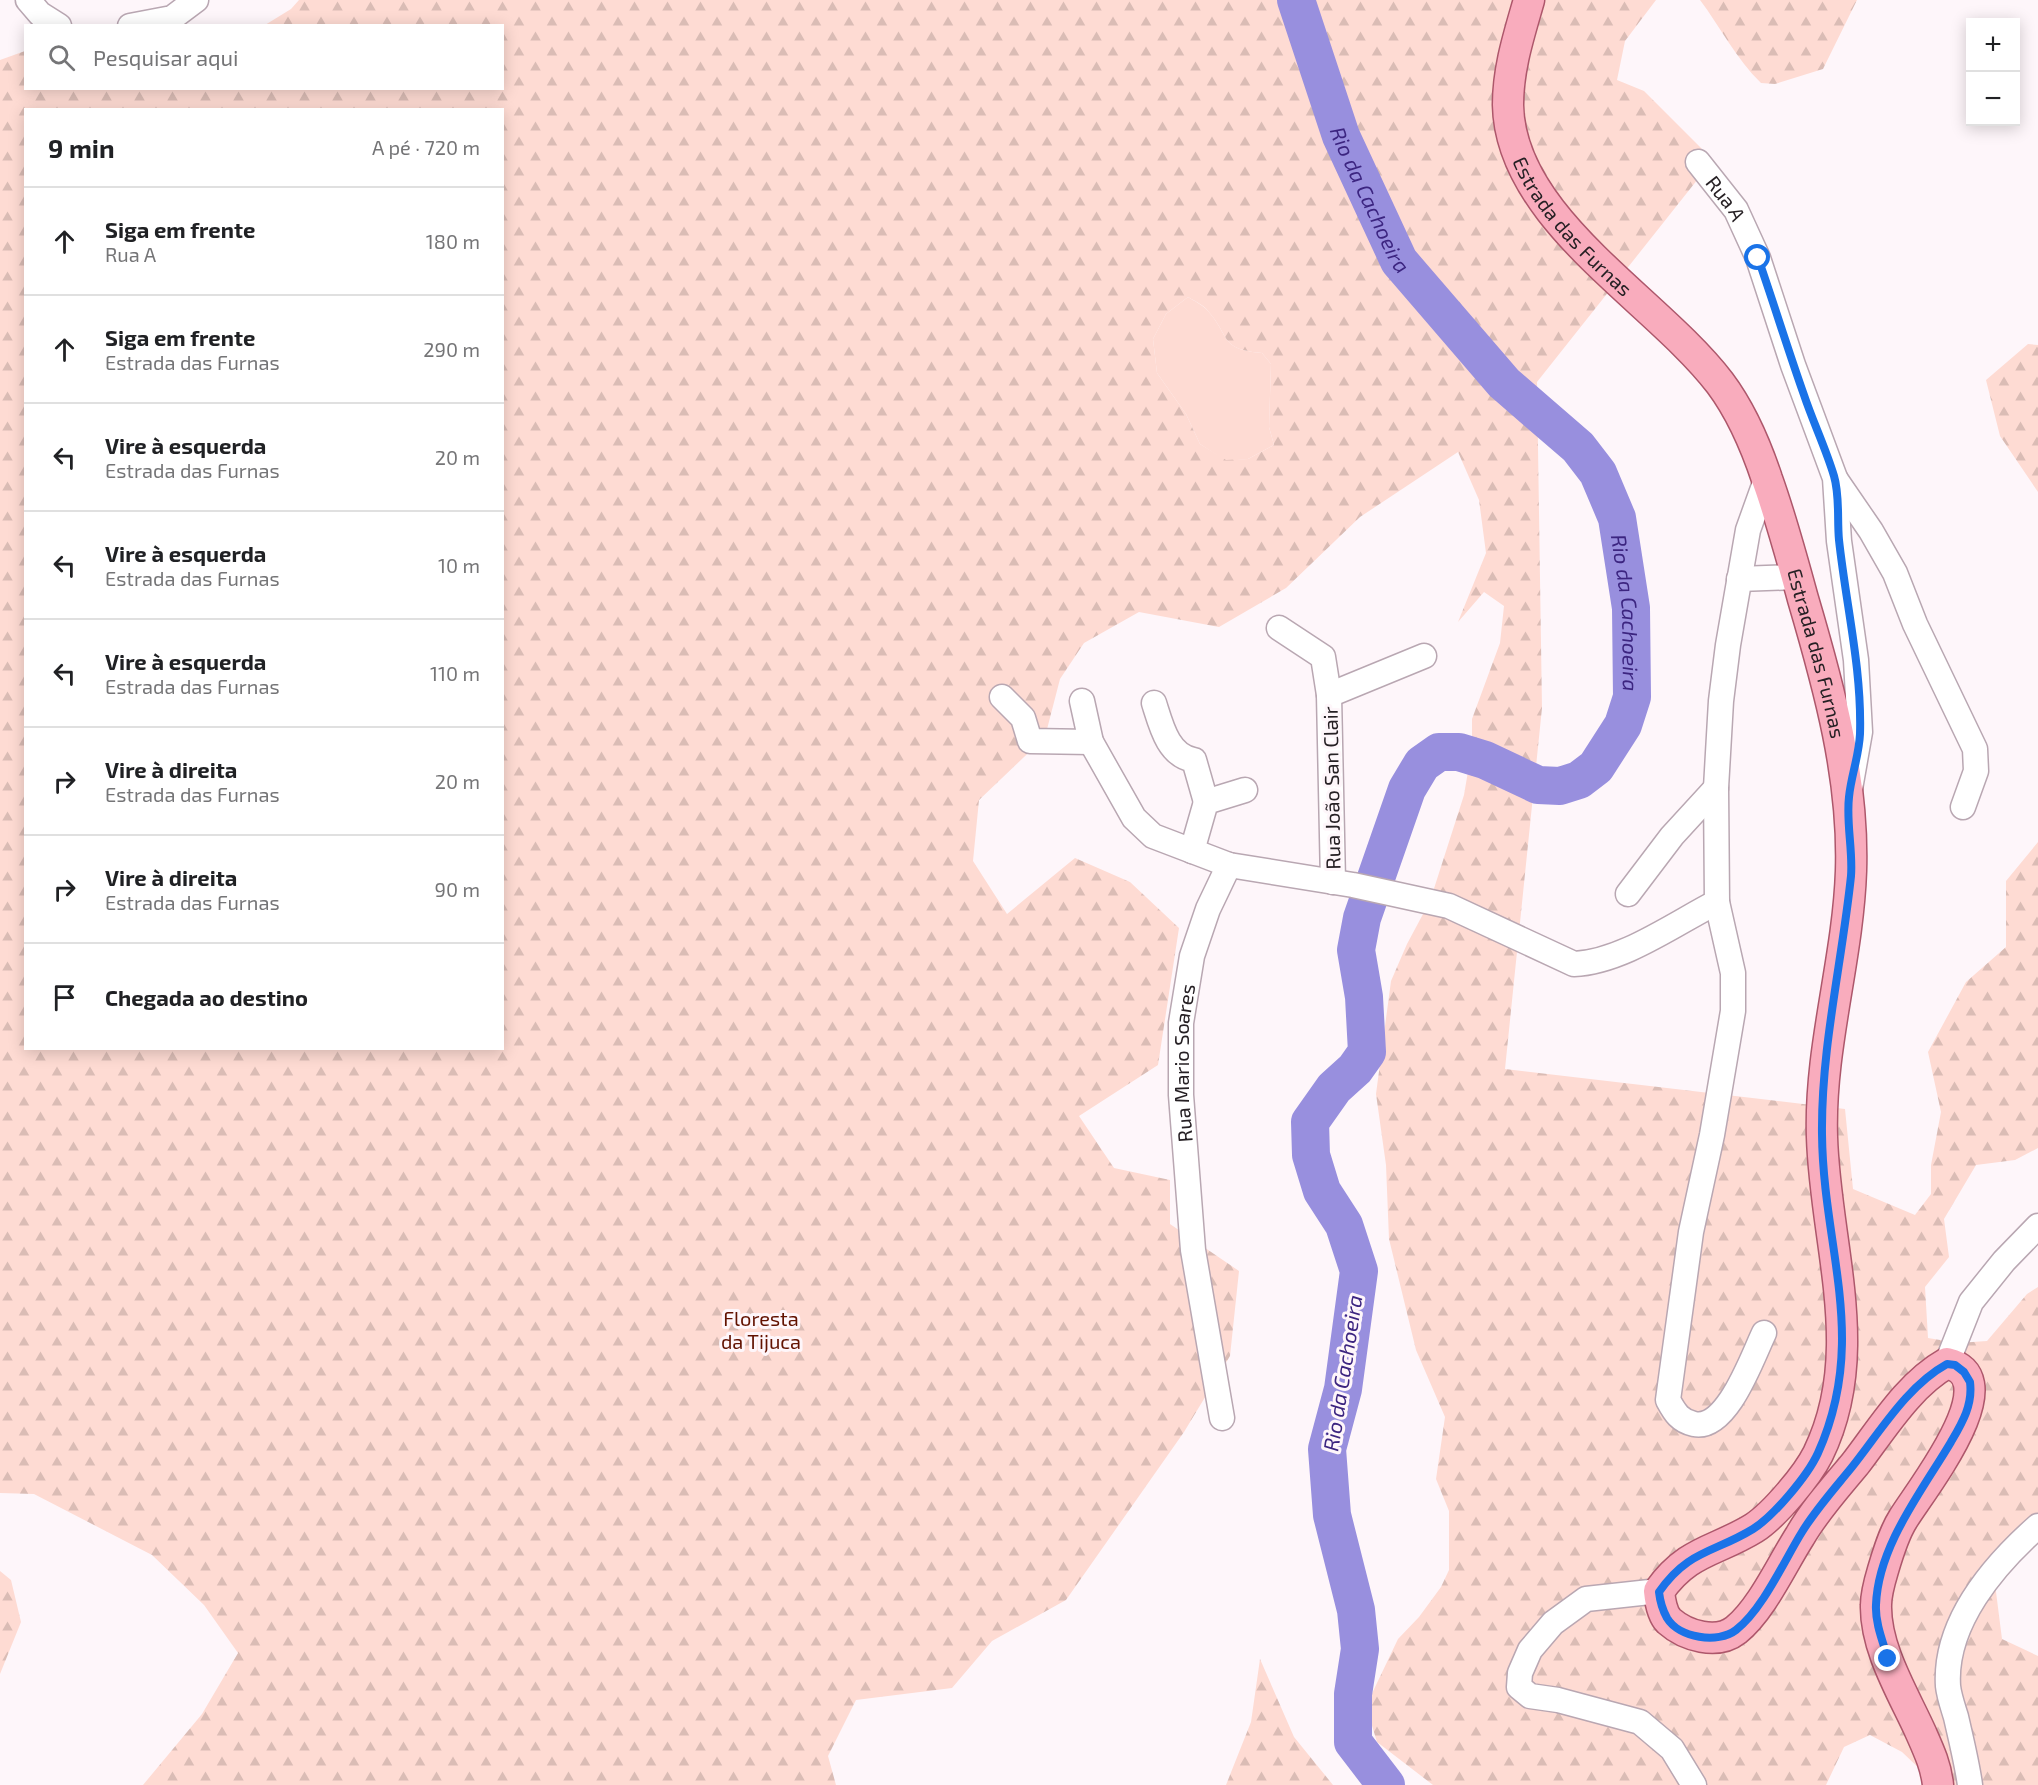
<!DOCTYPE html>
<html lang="pt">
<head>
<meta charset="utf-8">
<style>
	:root { --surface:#fff; --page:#f2f2f2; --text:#202124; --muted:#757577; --line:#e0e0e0 }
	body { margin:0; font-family:"Exo 2",sans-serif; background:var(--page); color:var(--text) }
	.controls { position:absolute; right:18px; top:18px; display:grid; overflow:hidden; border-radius:0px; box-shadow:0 3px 15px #0003 }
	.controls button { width:54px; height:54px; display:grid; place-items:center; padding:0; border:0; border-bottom:2px solid var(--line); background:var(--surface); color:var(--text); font:30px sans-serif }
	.stop { position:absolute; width:18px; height:18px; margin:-14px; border:4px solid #1a73e8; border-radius:50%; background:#fff }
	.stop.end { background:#1a73e8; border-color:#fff; box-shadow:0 2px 6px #0008 }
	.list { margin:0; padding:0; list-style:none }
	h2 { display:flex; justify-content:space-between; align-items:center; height:78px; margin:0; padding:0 24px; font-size:26px }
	h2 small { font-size:20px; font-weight:400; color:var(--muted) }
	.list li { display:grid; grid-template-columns:39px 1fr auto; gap:18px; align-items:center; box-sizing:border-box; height:108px; padding:0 24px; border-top:2px solid var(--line) }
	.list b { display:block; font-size:22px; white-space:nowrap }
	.list p { margin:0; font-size:20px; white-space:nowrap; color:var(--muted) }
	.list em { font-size:20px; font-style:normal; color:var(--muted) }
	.icon { flex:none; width:33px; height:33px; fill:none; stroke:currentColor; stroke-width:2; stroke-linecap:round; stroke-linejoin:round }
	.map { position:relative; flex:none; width:2038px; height:1785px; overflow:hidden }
	.search { position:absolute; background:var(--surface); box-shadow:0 3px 15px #0003; left:24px; top:24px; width:480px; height:66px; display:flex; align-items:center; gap:15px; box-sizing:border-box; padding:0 21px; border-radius:0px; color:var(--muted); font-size:22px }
	.panel { position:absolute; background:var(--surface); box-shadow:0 3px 15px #0003; left:24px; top:108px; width:480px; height:942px; border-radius:0px }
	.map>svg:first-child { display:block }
	.green { fill:#fedbd3 }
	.forest { fill:url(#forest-firs); fill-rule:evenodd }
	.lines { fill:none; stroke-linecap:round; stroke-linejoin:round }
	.river { stroke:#988fde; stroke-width:38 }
	.minor-casing { stroke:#b9a7b2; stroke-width:27 }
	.major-casing { stroke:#ad576b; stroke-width:33 }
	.minor { stroke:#fff; stroke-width:24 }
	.major { stroke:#f9acbd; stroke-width:30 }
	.route { stroke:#1a73e8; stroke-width:8 }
	.labels { text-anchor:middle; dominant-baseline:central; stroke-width:6; stroke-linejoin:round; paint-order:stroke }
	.street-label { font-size:20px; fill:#262024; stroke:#fef6fa }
	.park-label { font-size:20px; fill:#621200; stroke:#fef6fa }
	.water-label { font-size:21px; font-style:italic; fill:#3c2580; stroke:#fef6fa }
</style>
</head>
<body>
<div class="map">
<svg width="2038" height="1785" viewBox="0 0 2038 1785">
	<defs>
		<pattern id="forest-firs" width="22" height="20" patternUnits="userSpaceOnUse" patternTransform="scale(1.5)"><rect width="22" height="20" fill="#fedbd3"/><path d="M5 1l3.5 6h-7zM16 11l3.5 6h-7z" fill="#dabcb5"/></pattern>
	</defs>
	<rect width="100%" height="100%" fill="#fef6fa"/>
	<!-- green -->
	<path class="green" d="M 1188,297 C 1194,301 1203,305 1208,311 C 1231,337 1219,349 1262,353 L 1271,364 L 1269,427 L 1274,445 L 1248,459 L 1226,461 L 1200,444 L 1186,414 L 1157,373 L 1153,339 L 1166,314 Z"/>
	<!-- forest -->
	<path class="forest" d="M 299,0 L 1656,0 L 1625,41 L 1617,80 L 1644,91 L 1713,160 L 1537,382 L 1542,708 L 1505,1069 L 1845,1109 L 1853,1189 L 1915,1215 L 1931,1194 L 1931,1165 L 1941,1112 L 1928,1052 L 1966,982 L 2006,947 L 2006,881 L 2038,842 L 2038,1148 L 2015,1160 L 1976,1165 L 1944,1219 L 1949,1257 L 1925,1287 L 1928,1338 L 1958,1343 L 1987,1341 L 2027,1294 L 2038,1287 L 2038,1536 L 1995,1584 L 2002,1639 L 2038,1656 L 2038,1785 L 1924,1785 L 1924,1773 L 1902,1752 L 1870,1735 L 1844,1747 L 1826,1785 L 1433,1785 L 1377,1742 L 1366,1706 L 1398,1639 L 1419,1617 L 1441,1587 L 1449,1570 L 1449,1511 L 1436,1479 L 1445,1417 L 1416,1350 L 1389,1239 L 1386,1165 L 1376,1094 L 1391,981 L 1407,944 L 1430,901 L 1464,795 L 1472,748 L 1472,719 L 1500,643 L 1504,606 L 1484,592 L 1458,622 L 1486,553 L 1479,500 L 1458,452 L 1360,517 L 1286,588 L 1219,627 L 1139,612 L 1084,643 L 1060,679 L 1045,737 L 979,800 L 973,861 L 1007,914 L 1075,858 L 1130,882 L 1179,928 L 1158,1065 L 1079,1116 L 1114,1168 L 1170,1180 L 1170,1224 L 1239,1271 L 1230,1356 L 1184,1432 L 1066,1600 L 992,1641 L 952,1688 L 856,1700 L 828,1756 L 836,1785 L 143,1785 L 202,1714 L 238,1653 L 204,1605 L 152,1555 L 34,1494 L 0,1493 L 0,60 L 25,51 L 26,88 L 502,88 L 502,26 L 265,25 L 291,9 ZM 26,110 L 502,110 L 502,1048 L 26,1048 ZM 1188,297 C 1194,301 1204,305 1208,311 C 1231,337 1219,349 1262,353 L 1271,364 L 1269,427 L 1274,445 L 1248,459 L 1226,460 L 1200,444 L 1186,414 L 1157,373 L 1153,339 L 1166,314 Z
		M 1700,0 L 1857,0 L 1823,69 L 1775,84 L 1761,83 C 1736,59 1721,28 1700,0 Z
		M 2028,344 L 2038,345 L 2038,492 L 2000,436 L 1986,380 Z
		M 0,1571 L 11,1580 L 21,1622 L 0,1674 Z
		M 1260,1659 L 1294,1737 L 1333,1785 L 1226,1785 L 1251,1722 Z"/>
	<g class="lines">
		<!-- river -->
		<path class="river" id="s1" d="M 1296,0 L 1341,136 L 1399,261 L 1504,383 L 1578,447 L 1598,473 L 1617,518 L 1631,608 L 1632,697 L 1623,725 L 1596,767 L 1579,780 L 1560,786 L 1538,785 L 1485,760 L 1459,752 L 1439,752 L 1422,764 L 1407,789 L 1362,918 L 1356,950 L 1364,997 L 1367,1052 L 1355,1069 L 1334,1088 L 1310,1122 L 1311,1155 L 1322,1191 L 1344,1225 L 1359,1271 L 1343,1389 L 1327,1449 L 1332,1515 L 1356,1610 L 1360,1649 L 1353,1694 L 1353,1742 L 1386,1785"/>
		<!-- minor casing -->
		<g class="minor-casing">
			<g id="minor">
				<path d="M 28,0 L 40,14 L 59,26"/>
				<path d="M 130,26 L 172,18 L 196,0"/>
				<path id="s2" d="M 1698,162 L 1736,210 L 1758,258 L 1793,365 L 1835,478 L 1839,541 L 1856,660 L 1860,732 L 1850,789"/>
				<path d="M 1836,480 L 1871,531 L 1895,573 L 1915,624 L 1975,749 L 1976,771 L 1963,807"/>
				<path d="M 1739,579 L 1797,577"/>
				<path d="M 1279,628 L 1323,657 L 1329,695"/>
				<path d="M 1002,697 L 1023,718 L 1030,741 L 1091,742"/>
				<path d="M 1082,701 L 1091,742 L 1134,818 L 1153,836 L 1229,865 L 1353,885 L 1449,906 L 1574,964 C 1622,962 1674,924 1717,902"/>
				<path d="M 1154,703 C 1161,725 1168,756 1194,760 L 1206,802"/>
				<path d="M 1192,851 L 1206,802 L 1245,790"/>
				<path d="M 1333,882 L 1329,695 L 1424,656"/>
				<path d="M 1628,894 L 1672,836 L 1716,788"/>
				<path d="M 1764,1333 C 1752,1358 1727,1431 1694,1424 C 1680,1421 1675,1413 1668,1400 L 1691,1232 L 1712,1135 L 1733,1011 L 1733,973 L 1717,902 L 1716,788 L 1721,701 L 1728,645 L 1748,530 L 1767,477"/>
				<path d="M 1947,1363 L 1971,1302 L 2004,1261 L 2038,1226"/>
				<path id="s3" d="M 1222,1418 L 1193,1250 L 1181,1095 L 1181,1023 L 1192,956 L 1208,909 L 1229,865"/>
				<path d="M 1659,1591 L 1586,1599 L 1553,1623 L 1530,1650 L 1520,1673 L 1519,1687 L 1530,1696 L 1558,1700 L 1640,1722 L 1672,1749 L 1694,1785"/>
				<path d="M 1970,1785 C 1967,1763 1961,1739 1956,1717 C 1953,1707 1949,1696 1948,1686 C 1944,1623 1994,1565 2038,1526"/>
			</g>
		</g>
		<!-- major casing -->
		<g class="major-casing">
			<g id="major">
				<path id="s4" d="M 1529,0 C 1519,35 1508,68 1508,105 C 1510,219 1656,299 1720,383 C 1741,411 1756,446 1767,479 C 1781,518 1792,559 1803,599 C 1829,687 1854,778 1851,871 C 1848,960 1819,1048 1822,1137 C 1825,1244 1868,1352 1818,1454 C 1807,1476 1774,1515 1754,1528 C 1715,1552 1688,1550 1659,1591 C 1660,1601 1662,1614 1669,1621 C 1686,1636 1717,1645 1736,1630 C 1762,1609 1782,1564 1800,1536 C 1815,1510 1836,1487 1855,1464 C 1882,1429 1908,1385 1947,1363 C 2011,1378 1920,1491 1903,1519 C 1894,1533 1888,1553 1883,1570 C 1880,1580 1876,1594 1876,1605 C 1875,1649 1904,1695 1921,1733 C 1929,1751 1936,1766 1938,1785"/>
			</g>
		</g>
		<!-- minor -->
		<use href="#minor" class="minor"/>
		<!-- major -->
		<use href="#major" class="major"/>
	</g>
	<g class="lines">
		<!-- route -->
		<path class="route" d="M 1758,258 C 1774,304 1788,350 1804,395 C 1813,422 1826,449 1834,476 C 1840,496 1837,520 1839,540 C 1846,605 1862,669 1860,734 C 1859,756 1851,776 1849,797 C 1846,823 1853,850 1851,876 C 1842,962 1821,1048 1822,1134 C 1823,1249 1869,1339 1818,1453 C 1808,1475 1774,1516 1753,1529 C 1714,1553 1688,1550 1659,1592 C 1660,1601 1662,1609 1667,1618 C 1679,1638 1718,1644 1736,1630 C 1763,1609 1784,1561 1802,1532 C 1816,1509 1835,1488 1852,1467 C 1880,1432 1907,1386 1947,1364 L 1955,1365 L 1964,1372 L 1970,1382 C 1973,1405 1962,1423 1951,1442 C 1922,1491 1878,1546 1876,1605 C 1875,1623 1883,1642 1888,1659"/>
	</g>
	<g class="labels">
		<!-- street labels -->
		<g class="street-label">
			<text stroke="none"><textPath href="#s2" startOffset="46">Rua A</textPath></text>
			<text stroke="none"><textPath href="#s4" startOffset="249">Estrada das Furnas</textPath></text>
			<text stroke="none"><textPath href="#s4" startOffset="754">Estrada das Furnas</textPath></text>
			<text transform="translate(1331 788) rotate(-91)">Rua João San Clair</text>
			<text stroke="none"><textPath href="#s3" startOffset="358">Rua Mario Soares</textPath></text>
		</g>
		<!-- park labels -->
		<g class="park-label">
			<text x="761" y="1318">Floresta<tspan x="761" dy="23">da Tijuca</tspan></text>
		</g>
		<!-- water labels -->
		<g class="water-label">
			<text stroke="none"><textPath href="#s1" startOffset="213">Rio da Cachoeira</textPath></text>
			<text stroke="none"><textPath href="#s1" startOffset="717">Rio da Cachoeira</textPath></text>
			<text transform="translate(1342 1373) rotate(-81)">Rio da Cachoeira</text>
		</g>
	</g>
</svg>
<div class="controls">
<button>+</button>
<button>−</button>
</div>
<div class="stop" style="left:1758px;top:258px"></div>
<div class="stop end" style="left:1888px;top:1659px"></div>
<div class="search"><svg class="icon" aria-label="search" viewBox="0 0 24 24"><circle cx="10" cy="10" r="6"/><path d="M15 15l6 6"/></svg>Pesquisar aqui</div>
<section class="panel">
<h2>9 min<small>A pé · 720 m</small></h2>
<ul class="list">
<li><svg class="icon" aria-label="ahead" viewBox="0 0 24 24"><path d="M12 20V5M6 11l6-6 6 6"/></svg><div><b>Siga em frente</b><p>Rua A</p></div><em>180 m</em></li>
<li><svg class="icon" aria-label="ahead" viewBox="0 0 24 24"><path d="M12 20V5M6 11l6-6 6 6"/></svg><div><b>Siga em frente</b><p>Estrada das Furnas</p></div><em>290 m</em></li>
<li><svg class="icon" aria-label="left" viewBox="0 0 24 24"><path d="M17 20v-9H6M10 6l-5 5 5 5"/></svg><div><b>Vire à esquerda</b><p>Estrada das Furnas</p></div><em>20 m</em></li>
<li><svg class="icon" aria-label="left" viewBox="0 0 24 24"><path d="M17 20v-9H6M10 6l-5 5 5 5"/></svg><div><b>Vire à esquerda</b><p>Estrada das Furnas</p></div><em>10 m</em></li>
<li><svg class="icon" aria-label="left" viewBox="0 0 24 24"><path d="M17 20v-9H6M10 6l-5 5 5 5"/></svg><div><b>Vire à esquerda</b><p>Estrada das Furnas</p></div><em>110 m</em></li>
<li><svg class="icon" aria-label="right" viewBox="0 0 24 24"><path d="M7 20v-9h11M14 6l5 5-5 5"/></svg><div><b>Vire à direita</b><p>Estrada das Furnas</p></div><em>20 m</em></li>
<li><svg class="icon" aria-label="right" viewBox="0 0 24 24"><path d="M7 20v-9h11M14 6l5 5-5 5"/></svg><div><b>Vire à direita</b><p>Estrada das Furnas</p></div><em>90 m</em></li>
<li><svg class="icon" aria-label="arrive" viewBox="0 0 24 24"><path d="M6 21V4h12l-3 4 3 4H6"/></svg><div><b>Chegada ao destino</b></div></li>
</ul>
</section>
</div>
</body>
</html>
